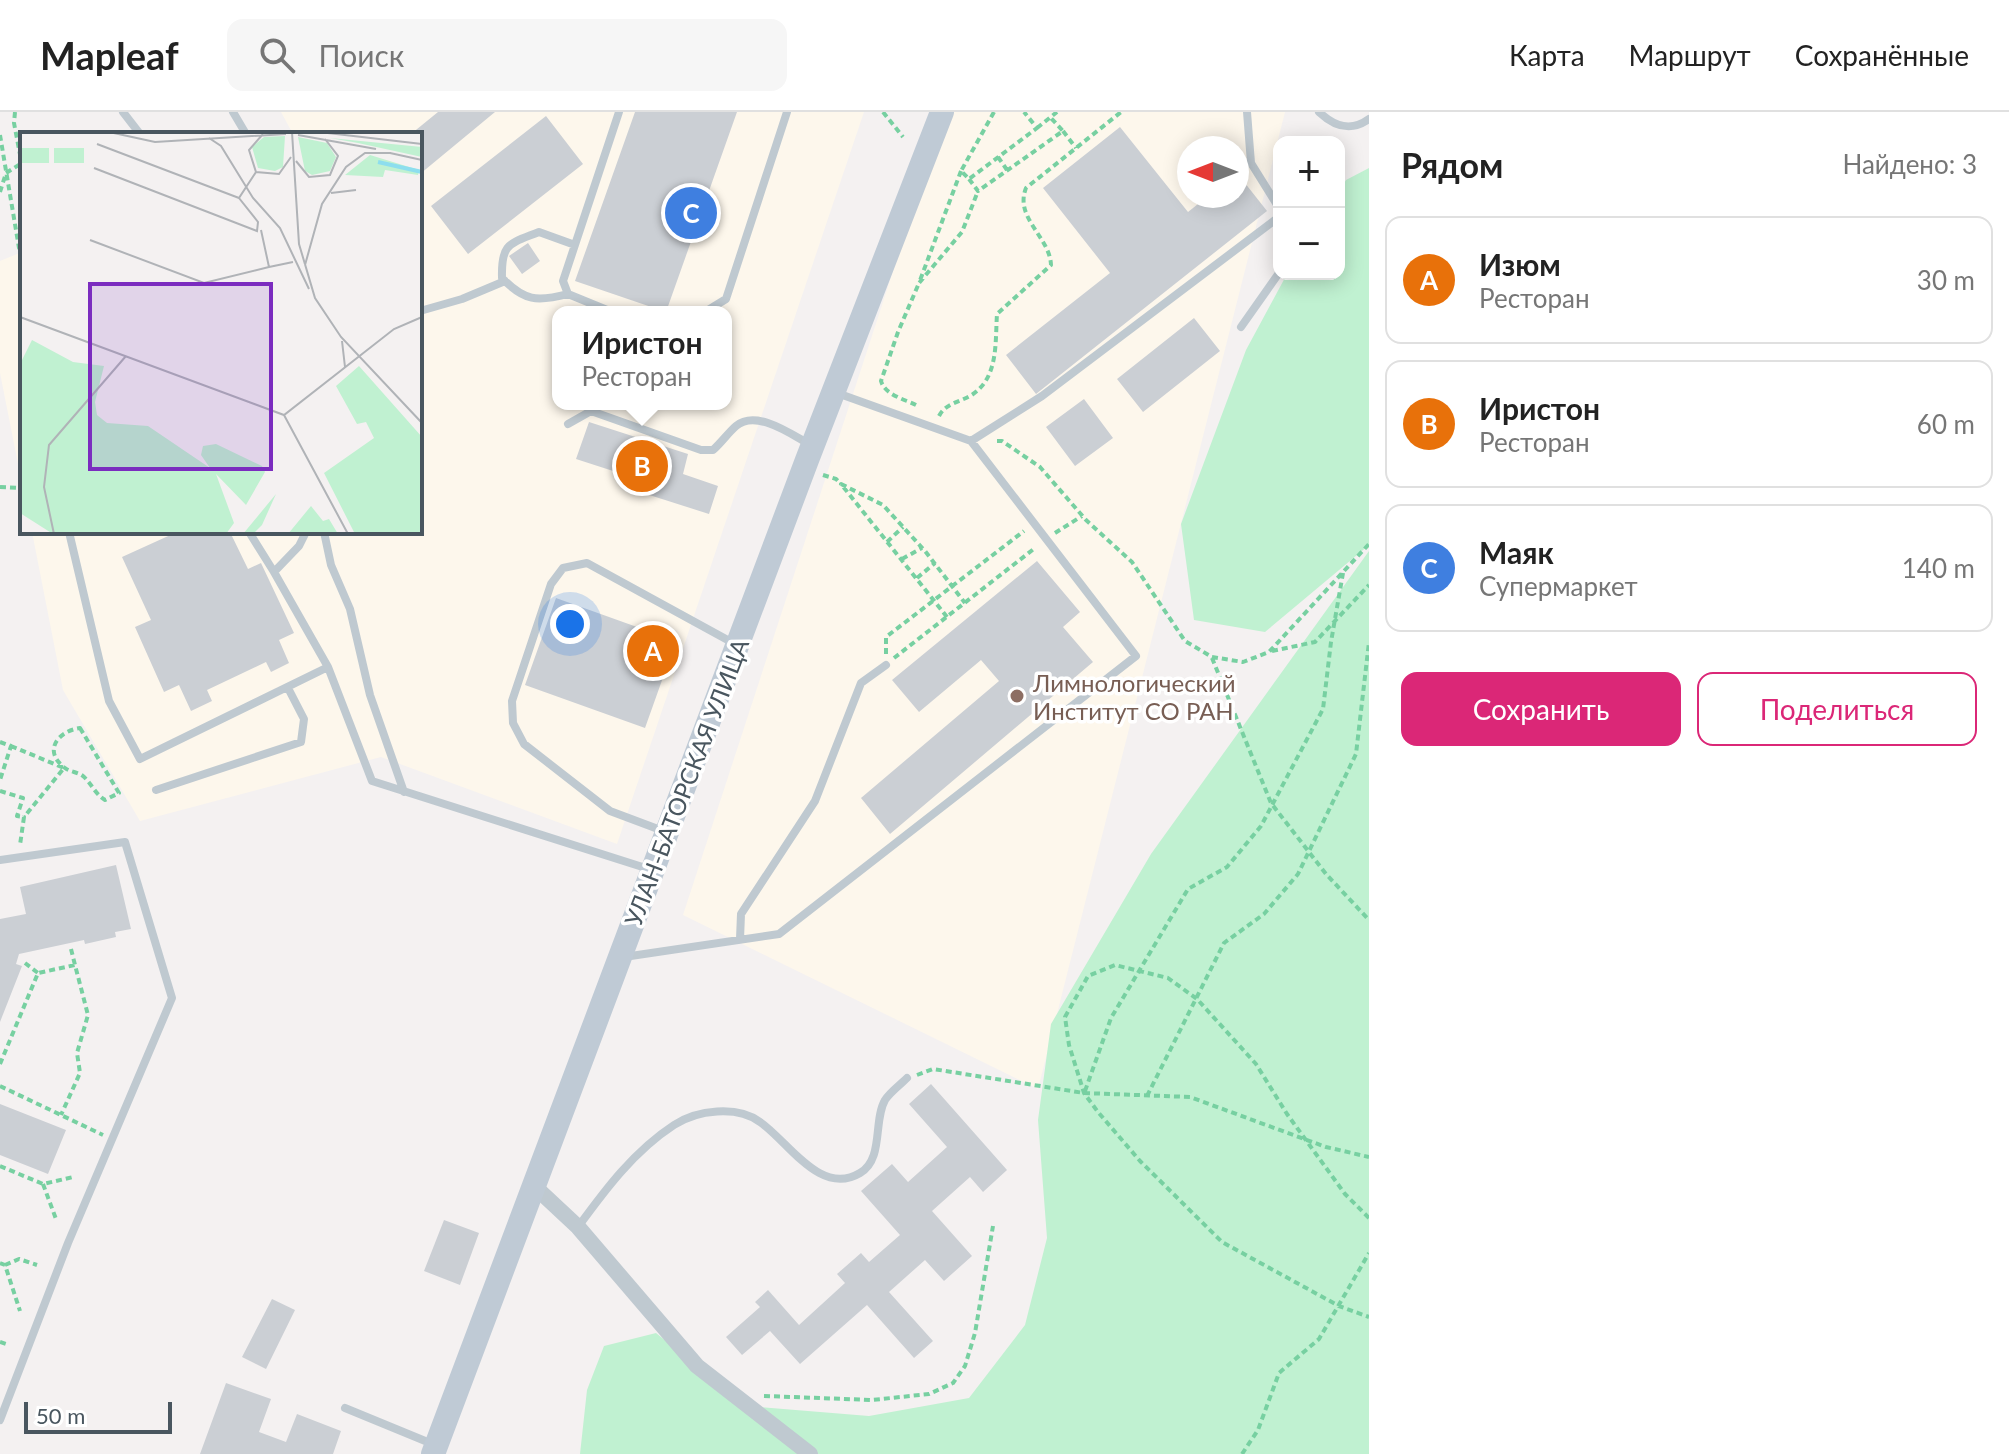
<!DOCTYPE html>
<html lang="ru">
<head>
<meta charset="utf-8">
<style>
	:root { --surface:#fff; --page:#f6f6f6; --text:#222; --muted:#767676; --line:#e0e0e0; --accent:#db2777 }
	body { margin:0; font-family:Lato,sans-serif; background:var(--page); color:var(--text) }
	.controls { position:absolute; right:24px; top:24px; display:grid; overflow:hidden; border-radius:16px; box-shadow:0 4px 20px #0003 }
	.controls button { width:72px; height:72px; display:grid; place-items:center; padding:0; border:0; border-bottom:2px solid var(--line); background:var(--surface); color:var(--text); font:40px sans-serif }
	.compass { position:absolute; left:1177px; top:24px; width:72px; height:72px; border-radius:50%; background:var(--surface); box-shadow:0 4px 20px #0003; rotate:270deg }
	.scale { position:absolute; left:24px; bottom:20px; width:148px; box-sizing:border-box; padding-left:8px; border:4px solid #49565f; border-top:0; font-size:22px; line-height:28px; white-space:nowrap; color:#49565f; -webkit-text-stroke:6px #fff; paint-order:stroke }
	.you { position:absolute; left:570px; top:512px; width:28px; height:28px; margin:-20px; border:6px solid #fff; border-radius:50%; background:#1a73e8; box-shadow:0 0 0 12px #1a73e833 }
	.badge { display:grid; place-items:center; width:52px; height:52px; border-radius:50%; background:var(--accent); color:#fff; font-size:26px; font-weight:700 }
	.pin { position:absolute; translate:-50% -50%; border:4px solid #fff; box-shadow:0 2px 8px #0006 }
	.popup { position:absolute; left:552px; top:194px; width:180px; height:104px; box-sizing:border-box; display:grid; place-content:center; border-radius:16px; background:var(--surface); filter:drop-shadow(0 2px 6px #0005); font-size:26px; white-space:nowrap; color:var(--muted) }
	.popup b { font-size:30px; color:var(--text) }
	.popup::after { content:''; position:absolute; left:50%; top:100%; margin-left:-16px; border:16px solid transparent; border-top-color:var(--surface) }
	.list { margin:0; padding:0; list-style:none }
	h2 { display:flex; justify-content:space-between; align-items:center; height:104px; margin:0; padding:0 32px; font-size:34px }
	h2 small { font-size:26px; font-weight:400; color:var(--muted) }
	.list li { display:grid; grid-template-columns:52px 1fr auto; gap:24px; align-items:center; box-sizing:border-box; height:128px; margin:0 16px 16px; padding:0 16px; border:2px solid var(--line); border-radius:16px }
	.list b { display:block; font-size:30px; white-space:nowrap }
	.list p { margin:0; font-size:26px; white-space:nowrap; color:var(--muted) }
	.list em { font-size:26px; font-style:normal; color:var(--muted) }
	.actions { display:flex; gap:16px; padding:24px 32px }
	.actions a { flex:1; padding:18px 0; border:2px solid var(--accent); border-radius:16px; text-align:center; font-size:28px; color:var(--accent) }
	.actions .main { background:var(--accent); color:#fff }
	.icon { flex:none; width:44px; height:44px; fill:none; stroke:currentColor; stroke-width:2; stroke-linecap:round; stroke-linejoin:round }
	.map { position:relative; flex:none; width:1369px; height:1342px; overflow:hidden }
	header { display:flex; align-items:center; gap:48px; box-sizing:border-box; height:112px; padding:0 40px; background:var(--surface); border-bottom:2px solid var(--line) }
	header strong { font-size:38px }
	nav { display:flex; gap:44px; margin-inline-start:auto; font-size:28px }
	.search { width:560px; height:72px; background:var(--page); display:flex; align-items:center; gap:20px; box-sizing:border-box; padding:0 28px; border-radius:16px; color:var(--muted); font-size:30px }
	main { display:flex }
	aside { flex:1; background:var(--surface) }
	.map>svg:first-child { display:block }
	.commercial { fill:#fdf7ec; fill-rule:evenodd }
	.green { fill:#c0f1d1 }
	.building { fill:#cbcfd4 }
	.lines { fill:none; stroke-linecap:round; stroke-linejoin:round }
	.path { stroke:#77d0a1; stroke-width:4; stroke-dasharray:6 4; stroke-linecap:butt }
	.lane { stroke:#bfc9d0; stroke-width:8 }
	.street { stroke:#bfc9d0; stroke-width:16 }
	.secondary { stroke:#bfcad5; stroke-width:24 }
	.education-dot { fill:#8d6e63; stroke:#fff; stroke-width:3 }
	.labels { text-anchor:middle; dominant-baseline:central; stroke-width:7; stroke-linejoin:round; paint-order:stroke }
	.education-label { font-size:24px; fill:#785e54; stroke:#fff; text-anchor:start }
	.street-label { font-size:24px; fill:#49565f; stroke:#fff }
	.inset-river { fill:none; stroke:#8ddeee; stroke-width:4 }
	.inset-road { fill:none; stroke:#b0b3b7; stroke-width:2 }
	.view { fill:#7b2cbf; fill-opacity:0.15; stroke:#7b2cbf; stroke-width:4 }
	.inset-edge { fill:none; stroke:#49565f; stroke-width:4 }
</style>
</head>
<body>
<header>
<strong>Mapleaf</strong>
<div class="search"><svg class="icon" aria-label="search" viewBox="0 0 24 24"><circle cx="10" cy="10" r="6"/><path d="M15 15l6 6"/></svg>Поиск</div>
<nav><a>Карта</a><a>Маршрут</a><a>Сохранённые</a></nav>
</header>
<main>
<div class="map">
<svg width="1369" height="1342" viewBox="0 0 1369 1342">
	<rect width="100%" height="100%" fill="#f4f1f1"/>
	<!-- commercial -->
	<path class="commercial" d="M 281,0 L 864,0 L 617,732 L 381,645 L 140,709 L 63,578 L 32,420 L 420,420 L 420,22 L 293,22 ZM 558,200 L 726,200 L 726,292 L 558,292 Z
		M 945,0 L 1285,0 L 1038,977 L 683,803 ZM 1189,36 L 1237,36 L 1237,84 L 1189,84 Z
		M 22,140 L 22,372 L 0,261 L 0,149 Z"/>
	<!-- green -->
	<path class="green" d="M 1369,56 L 1369,433 L 1265,520 L 1194,508 L 1181,412 L 1246,238 L 1287,162 L 1339,162 L 1339,80 L 1346,68 Z
		M 1369,439 L 1369,1342 L 580,1342 L 587,1278 L 604,1234 L 656,1221 L 697,1254 L 760,1295 L 869,1304 L 969,1286 L 1025,1213 L 1047,1126 L 1038,1008 L 1051,912 L 1151,742 Z"/>
	<!-- building -->
	<path class="building" d="M 438,0 L 495,0 L 420,62 L 420,22 L 411,22 Z
		M 635,0 L 737,0 L 666,200 L 575,169 Z
		M 546,4 L 583,52 L 468,142 L 431,94 Z
		M 1120,15 L 1188,100 L 1208,84 L 1237,84 L 1237,61 L 1267,99 L 1036,282 L 1006,243 L 1110,161 L 1043,76 Z
		M 528,131 L 540,149 L 522,162 L 509,144 Z
		M 1194,206 L 1220,239 L 1143,300 L 1117,267 Z
		M 1084,287 L 1113,326 L 1075,354 L 1046,315 Z
		M 589,310 L 688,342 L 683,362 L 718,374 L 709,402 L 640,380 L 644,369 L 576,347 Z
		M 177,420 L 230,420 L 248,457 L 261,451 L 294,521 L 279,528 L 289,551 L 271,560 L 266,550 L 207,578 L 212,589 L 191,599 L 179,573 L 164,580 L 135,515 L 151,508 L 122,445 Z
		M 1037,449 L 1080,500 L 1063,515 L 1093,550 L 890,722 L 861,686 L 999,569 L 981,548 L 919,600 L 892,568 Z
		M 556,486 L 676,529 L 645,616 L 525,573 Z
		M 116,753 L 131,817 L 115,820 L 116,825 L 85,832 L 84,828 L 19,842 L 16,852 L 22,854 L 0,910 L 0,807 L 26,802 L 20,775 Z
		M 931,972 L 1007,1058 L 983,1080 L 970,1065 L 932,1099 L 972,1144 L 944,1169 L 925,1148 L 889,1180 L 933,1229 L 914,1246 L 867,1193 L 800,1252 L 770,1219 L 742,1243 L 726,1225 L 760,1195 L 755,1190 L 768,1178 L 799,1213 L 845,1171 L 837,1162 L 861,1141 L 869,1150 L 900,1123 L 861,1079 L 892,1052 L 908,1070 L 947,1035 L 909,992 Z
		M 0,992 L 66,1018 L 48,1062 L 0,1043 Z
		M 444,1108 L 479,1121 L 460,1173 L 424,1159 Z
		M 272,1187 L 295,1198 L 266,1257 L 242,1245 Z
		M 226,1271 L 271,1287 L 259,1320 L 286,1330 L 297,1302 L 341,1319 L 333,1342 L 200,1342 Z"/>
	<g class="lines">
		<!-- path -->
		<path class="path" d="M 15,0 L 14,11 L 22,53
			M 883,0 L 903,25
			M 994,0 L 961,59 L 969,67 L 1037,16 L 1024,0
			M 1037,16 L 1057,0
			M 1063,19 L 1076,36
			M 0,23 L 19,136 L 22,138
			M 998,45 L 1007,58
			M 961,59 L 919,171 L 962,120 L 978,79
			M 969,67 L 978,79 L 1063,19 L 1050,5
			M 0,80 L 6,61 L 22,51
			M 916,293 C 904,287 885,283 881,269 L 898,220 L 919,171
			M 939,304 C 945,292 959,290 970,284 C 999,267 995,231 997,202 L 1051,153 C 1050,125 1014,106 1026,76 L 1121,0
			M 997,329 L 1002,329 L 1040,355 L 1086,408 L 1132,450 L 1185,529 L 1212,545 L 1243,550 L 1269,540 L 1369,432
			M 823,363 L 836,367 L 841,372
			M 0,375 L 22,376
			M 1055,421 L 1082,404
			M 887,430 L 903,415
			M 902,447 L 922,436
			M 917,466 L 935,451
			M 947,505 L 841,372 L 883,393 L 925,439 L 965,491
			M 1272,539 L 1315,530 L 1369,473
			M 886,542 L 886,525 L 1024,419
			M 894,546 L 1035,436
			M 1212,546 L 1271,691 L 1326,762 L 1369,808
			M 80,616 L 119,681 L 105,688 C 95,682 92,672 83,664 C 78,660 70,660 65,656 C 42,639 58,619 80,616 Z
			M 0,630 L 11,634 L 0,668
			M 11,634 L 64,656 L 24,705
			M 0,679 L 23,686 L 17,704 L 24,705 L 20,733
			M 71,837 L 75,853
			M 25,851 L 38,861
			M 0,952 L 38,861 L 75,853 L 88,903 L 77,941 L 80,961 L 61,1003
			M 917,963 L 933,957 L 1084,981 L 1190,985 L 1326,1035 L 1369,1045
			M 0,974 L 103,1023
			M 1085,979 L 1111,906 L 1188,777 L 1227,755 L 1261,714 L 1323,597 L 1331,530 L 1343,461
			M 1147,984 L 1224,831 L 1264,802 L 1298,762 L 1356,642 L 1369,530
			M 0,1054 L 43,1072 L 73,1065
			M 43,1072 L 56,1107
			M 1369,1106 L 1345,1082 L 1287,1002 L 1256,952 L 1197,887 L 1168,866 L 1115,853 L 1088,864 L 1065,905 L 1069,933 L 1084,981 L 1098,1000 L 1140,1049 L 1222,1130 L 1339,1194 L 1369,1205
			M 0,1151 L 5,1153 L 20,1199
			M 5,1153 L 19,1147 L 37,1153
			M 0,1230 L 6,1232
			M 764,1284 L 872,1288 L 929,1282 L 953,1271 L 965,1254 L 975,1221 L 993,1114
			M 1242,1342 L 1258,1318 L 1279,1261 L 1319,1227 L 1369,1141"/>
		<!-- lane -->
		<path class="lane" d="M 123,0 L 140,22
			M 233,0 L 246,22
			M 1247,0 L 1251,51 L 1279,96
			M 1319,0 C 1335,15 1351,20 1369,7
			M 568,182 C 537,190 524,189 502,166 C 501,131 509,132 539,120 L 575,133
			M 420,199 L 462,187 L 505,169
			M 612,200 L 568,182 L 563,169 L 619,0
			M 705,200 L 726,187 L 787,0
			M 1241,215 L 1279,161
			M 568,312 L 591,299 L 701,338 L 713,338 C 721,331 728,321 736,314 C 756,297 791,322 809,332
			M 971,329 L 1042,284 L 1279,105
			M 69,420 L 109,589 L 140,647 L 328,555 L 274,460 L 299,434 L 306,420
			M 249,420 L 274,460
			M 324,420 L 331,453 L 350,497 L 370,583 L 404,680
			M 328,555 L 372,669 L 652,758
			M 156,678 L 301,630 L 304,607 L 288,576
			M 666,720 L 610,699 L 524,632 L 513,611 L 512,589 L 551,472 L 563,456 L 587,451 L 735,532
			M 0,748 L 125,730 L 172,886 L 68,1131 L 0,1308
			M 740,827 L 741,802 L 815,689 L 861,571 L 886,553
			M 624,845 L 779,822 L 1136,544 L 971,329 L 837,281
			M 578,1115 C 605,1078 634,1039 674,1013 C 697,998 737,993 760,1010 C 788,1029 820,1085 860,1061 C 884,1047 873,1009 885,988 C 890,980 900,973 907,966
			M 345,1296 L 435,1333"/>
		<!-- street -->
		<path class="street" d="M 533,1073 L 578,1115 L 697,1254 L 810,1342"/>
		<!-- secondary -->
		<path class="secondary" d="M 433,1342 L 807,348 L 942,0"/>
	</g>
	<!-- markers -->
	<circle class="education-dot" cx="1017" cy="584" r="8"/>
	<g class="labels">
		<!-- education labels -->
		<g class="education-label">
			<text x="1033" y="570">Лимнологический<tspan x="1033" dy="28">Институт СО РАН</tspan></text>
		</g>
		<!-- street labels -->
		<g class="street-label">
			<text transform="translate(686 670) rotate(-69)">УЛАН-БАТОРСКАЯ УЛИЦА</text>
		</g>
	</g>
	<!-- overview -->
	<g transform="translate(20 20)">
		<rect width="402" height="402" fill="#f4f1f1"/>
		<path d="M 265,4 L 263,35 L 255,39 L 238,36 L 232,15 L 244,5 ZM 278,5 L 307,11 L 316,25 L 310,39 L 292,43 L 285,39 ZM 310,6 L 402,15 L 402,25 L 338,11 ZM 0,16 L 29,16 L 29,31 L 0,31 ZM 34,16 L 64,16 L 64,31 L 34,31 ZM 350,23 L 399,38 L 398,43 L 365,38 L 363,45 L 325,43 ZM 12,208 L 53,230 L 84,234 L 75,270 L 77,283 L 87,291 L 128,294 L 190,336 L 181,323 L 183,314 L 196,312 L 242,334 L 245,340 L 226,373 L 196,342 L 214,391 L 206,402 L 33,402 L 0,381 L 0,232 ZM 339,234 L 402,305 L 402,402 L 335,402 L 304,341 L 354,306 L 346,290 L 337,292 L 316,254 ZM 256,362 L 242,393 L 233,402 L 223,402 ZM 291,374 L 303,389 L 309,387 L 318,402 L 268,402 Z" fill="#c0f1d1"/>
		<path class="inset-river" d="M 358,30 L 402,40"/>
		<path class="inset-road" d="M 89,0 L 135,10 L 266,2M 272,0 L 279,112 L 295,166 L 321,205 L 402,291M 299,0 L 402,12M 243,2 L 229,18 L 236,40 L 259,42 L 271,25M 278,3 L 356,17M 189,6 L 201,14 L 233,66 L 260,96 L 289,157M 77,12 L 219,66M 370,21 L 402,28M 276,29 L 289,45 L 310,43 L 318,24 L 305,7M 74,36 L 237,99 L 238,90 L 219,66 L 236,40M 311,61 L 336,58M 70,108 L 184,151 L 249,135 L 241,98M 285,133 L 302,72 L 326,35 L 345,21 L 371,21M 249,135 L 273,130M 0,185 L 264,283 L 374,197 L 402,185M 322,209 L 325,235M 264,283 L 328,402M 34,402 L 24,355 L 29,313 L 106,224"/>
		<path class="view" d="M 70,152 L 251,152 L 251,337 L 70,337 Z"/>
		<rect width="402" height="402" class="inset-edge"/>
	</g>
</svg>
<div class="controls">
<button>+</button>
<button>−</button>
</div>
<svg class="compass" viewBox="-18 -18 36 36"><path d="M0-13l5 13h-10z" fill="#e53935"/><path d="M0 13l5-13h-10z" fill="#767676"/></svg>
<div class="scale">50 m</div>
<div class="you"></div>
<div class="pin badge" style="left:653px;top:539px;background:#e8710a">A</div>
<div class="pin badge" style="left:642px;top:354px;background:#e8710a">B</div>
<div class="popup"><b>Иристон</b>Ресторан</div>
<div class="pin badge" style="left:691px;top:101px;background:#3f7fe0">C</div>
</div>
<aside>
<h2>Рядом<small>Найдено: 3</small></h2>
<ul class="list">
<li><span class="badge" style="background:#e8710a">A</span><div><b>Изюм</b><p>Ресторан</p></div><em>30 m</em></li>
<li><span class="badge" style="background:#e8710a">B</span><div><b>Иристон</b><p>Ресторан</p></div><em>60 m</em></li>
<li><span class="badge" style="background:#3f7fe0">C</span><div><b>Маяк</b><p>Супермаркет</p></div><em>140 m</em></li>
</ul>
<div class="actions"><a class="main">Сохранить</a><a>Поделиться</a></div>
</aside>
</main>
</body>
</html>
